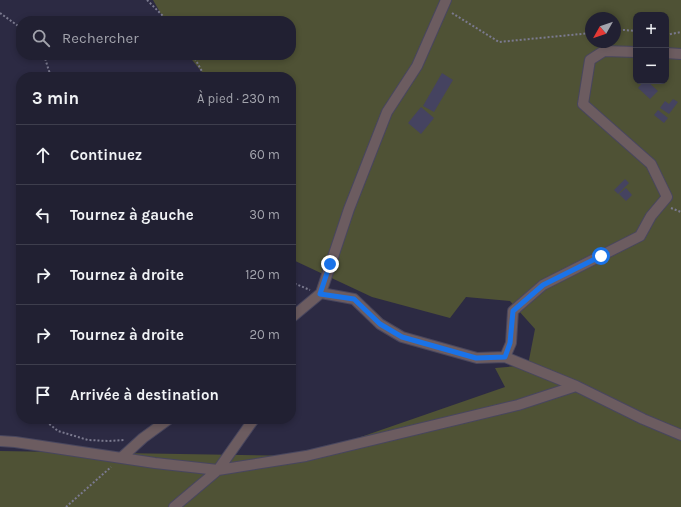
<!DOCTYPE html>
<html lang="fr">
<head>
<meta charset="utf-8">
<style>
	:root { --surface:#212032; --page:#29283a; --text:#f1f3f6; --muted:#a2a3ac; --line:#3e3e4d }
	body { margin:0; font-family:Karla,sans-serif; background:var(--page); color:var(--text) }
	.controls { position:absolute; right:12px; top:12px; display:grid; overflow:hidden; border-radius:8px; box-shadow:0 2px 6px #0003 }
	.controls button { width:36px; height:36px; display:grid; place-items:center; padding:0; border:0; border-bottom:1px solid var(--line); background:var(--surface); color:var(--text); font:20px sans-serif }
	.compass { position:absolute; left:585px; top:12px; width:36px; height:36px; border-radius:50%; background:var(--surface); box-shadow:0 2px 6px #0003; rotate:230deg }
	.stop { position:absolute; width:12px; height:12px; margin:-9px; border:3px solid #1a73e8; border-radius:50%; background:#fff }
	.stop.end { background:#1a73e8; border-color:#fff; box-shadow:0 1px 4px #0008 }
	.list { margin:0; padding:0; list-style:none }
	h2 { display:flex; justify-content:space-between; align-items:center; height:52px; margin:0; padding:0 16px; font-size:17px }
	h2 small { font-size:13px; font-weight:400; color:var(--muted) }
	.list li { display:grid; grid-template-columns:26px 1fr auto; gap:12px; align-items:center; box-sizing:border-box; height:60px; padding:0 16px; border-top:1px solid var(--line) }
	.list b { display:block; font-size:15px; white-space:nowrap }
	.list em { font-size:13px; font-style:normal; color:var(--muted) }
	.icon { flex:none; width:22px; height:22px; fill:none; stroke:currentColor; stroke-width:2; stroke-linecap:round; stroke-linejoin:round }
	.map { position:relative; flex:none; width:681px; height:507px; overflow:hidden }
	.search { position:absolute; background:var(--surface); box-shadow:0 2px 6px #0003; left:16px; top:16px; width:280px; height:44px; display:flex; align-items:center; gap:10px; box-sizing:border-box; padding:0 14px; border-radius:16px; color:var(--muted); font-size:15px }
	.panel { position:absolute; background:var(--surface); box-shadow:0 2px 6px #0003; left:16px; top:72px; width:280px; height:352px; border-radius:16px }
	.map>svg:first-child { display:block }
	.green { fill:#4f5235; fill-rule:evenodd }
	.building { fill:#454360 }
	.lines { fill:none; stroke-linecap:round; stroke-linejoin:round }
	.minor-casing { stroke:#48465e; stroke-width:12 }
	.path { stroke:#7b7a8f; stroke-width:2; stroke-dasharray:2 2; stroke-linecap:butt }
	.minor { stroke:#6c5c60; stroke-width:10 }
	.route { stroke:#1a73e8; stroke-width:5 }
</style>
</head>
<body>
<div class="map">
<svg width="681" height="507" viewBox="0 0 681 507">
	<rect width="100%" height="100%" fill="#2c2a43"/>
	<!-- green -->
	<path class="green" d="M 153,0 L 681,0 L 681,507 L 0,507 L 0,451 L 306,456 L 505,387 L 495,368 L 528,365 L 535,329 L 510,301 L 466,297 L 450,318 L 372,297 L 291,259 L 291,77 L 206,77 L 188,55 L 291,55 L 291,21 L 165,21 ZM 636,15 L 666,15 L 666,81 L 636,81 ZM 591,18 L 615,18 L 615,42 L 591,42 Z"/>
	<!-- building -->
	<path class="building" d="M 442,73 L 453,80 L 434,112 L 423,106 Z
		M 644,81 L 647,81 L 658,91 L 650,99 L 638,88 Z
		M 673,99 L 678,102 L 669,114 L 660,108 L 665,101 L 669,104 Z
		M 421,107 L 434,118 L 421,134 L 408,123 Z
		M 658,110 L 668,118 L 664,123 L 654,115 Z
		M 625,179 L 629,183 L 618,194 L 614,190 Z
		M 626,188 L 632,195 L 626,201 L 619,194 Z"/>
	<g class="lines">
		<!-- minor casing -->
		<g class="minor-casing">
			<path id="minor" d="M 666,53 L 681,54
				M 321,293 L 354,299 L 380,324 L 402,337 L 477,358 L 505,357 L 511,343 L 513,311 L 543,285 L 640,236 L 651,216 L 667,197 L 651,164 L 583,104 L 590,60 L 604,51 L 636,52
				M 291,318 L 321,293 L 349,209 L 387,112 L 417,66 L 446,0
				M 505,357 L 576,386
				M 0,441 L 15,442 L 155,463 L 218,470 L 306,456 L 518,405 L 576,386 L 643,419 L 681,435
				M 121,458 L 143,438 L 169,419
				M 174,507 L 218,470 L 254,419"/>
		</g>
		<!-- path -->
		<path class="path" d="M 147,0 L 168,21
			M 0,13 L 21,28
			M 452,13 L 499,42 L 591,33
			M 615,31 L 624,30 L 636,31
			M 666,35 L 681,32
			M 44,55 L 49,71 L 53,77
			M 193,55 L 205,77
			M 671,208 L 681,212
			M 291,282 L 310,290
			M 43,419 L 58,431 L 88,440 L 109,441 L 124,440
			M 66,507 L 111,467"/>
		<!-- minor -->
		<use href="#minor" class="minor"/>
	</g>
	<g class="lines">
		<!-- route -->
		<path class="route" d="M 330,264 L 320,294 L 354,299 L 380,324 L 402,337 L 476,358 L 505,357 L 510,343 L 513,311 L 543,285 L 601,256"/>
	</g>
</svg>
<div class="controls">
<button>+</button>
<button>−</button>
</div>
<svg class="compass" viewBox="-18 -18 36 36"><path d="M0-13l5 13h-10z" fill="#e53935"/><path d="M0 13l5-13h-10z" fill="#a2a3ac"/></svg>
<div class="stop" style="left:601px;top:256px"></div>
<div class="stop end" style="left:330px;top:264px"></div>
<div class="search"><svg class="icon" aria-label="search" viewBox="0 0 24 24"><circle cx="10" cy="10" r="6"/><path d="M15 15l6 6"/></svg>Rechercher</div>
<section class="panel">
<h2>3 min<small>À pied · 230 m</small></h2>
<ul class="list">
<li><svg class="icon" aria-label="ahead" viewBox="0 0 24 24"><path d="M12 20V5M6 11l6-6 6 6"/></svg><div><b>Continuez</b></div><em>60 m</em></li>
<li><svg class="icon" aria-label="left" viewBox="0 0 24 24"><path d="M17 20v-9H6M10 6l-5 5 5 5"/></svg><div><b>Tournez à gauche</b></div><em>30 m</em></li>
<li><svg class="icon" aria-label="right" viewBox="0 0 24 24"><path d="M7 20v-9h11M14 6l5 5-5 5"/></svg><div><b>Tournez à droite</b></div><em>120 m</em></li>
<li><svg class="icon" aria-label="right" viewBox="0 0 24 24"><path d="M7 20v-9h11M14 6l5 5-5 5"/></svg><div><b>Tournez à droite</b></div><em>20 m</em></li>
<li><svg class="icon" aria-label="arrive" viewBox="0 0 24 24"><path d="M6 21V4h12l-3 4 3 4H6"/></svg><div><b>Arrivée à destination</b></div></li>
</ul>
</section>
</div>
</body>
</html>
